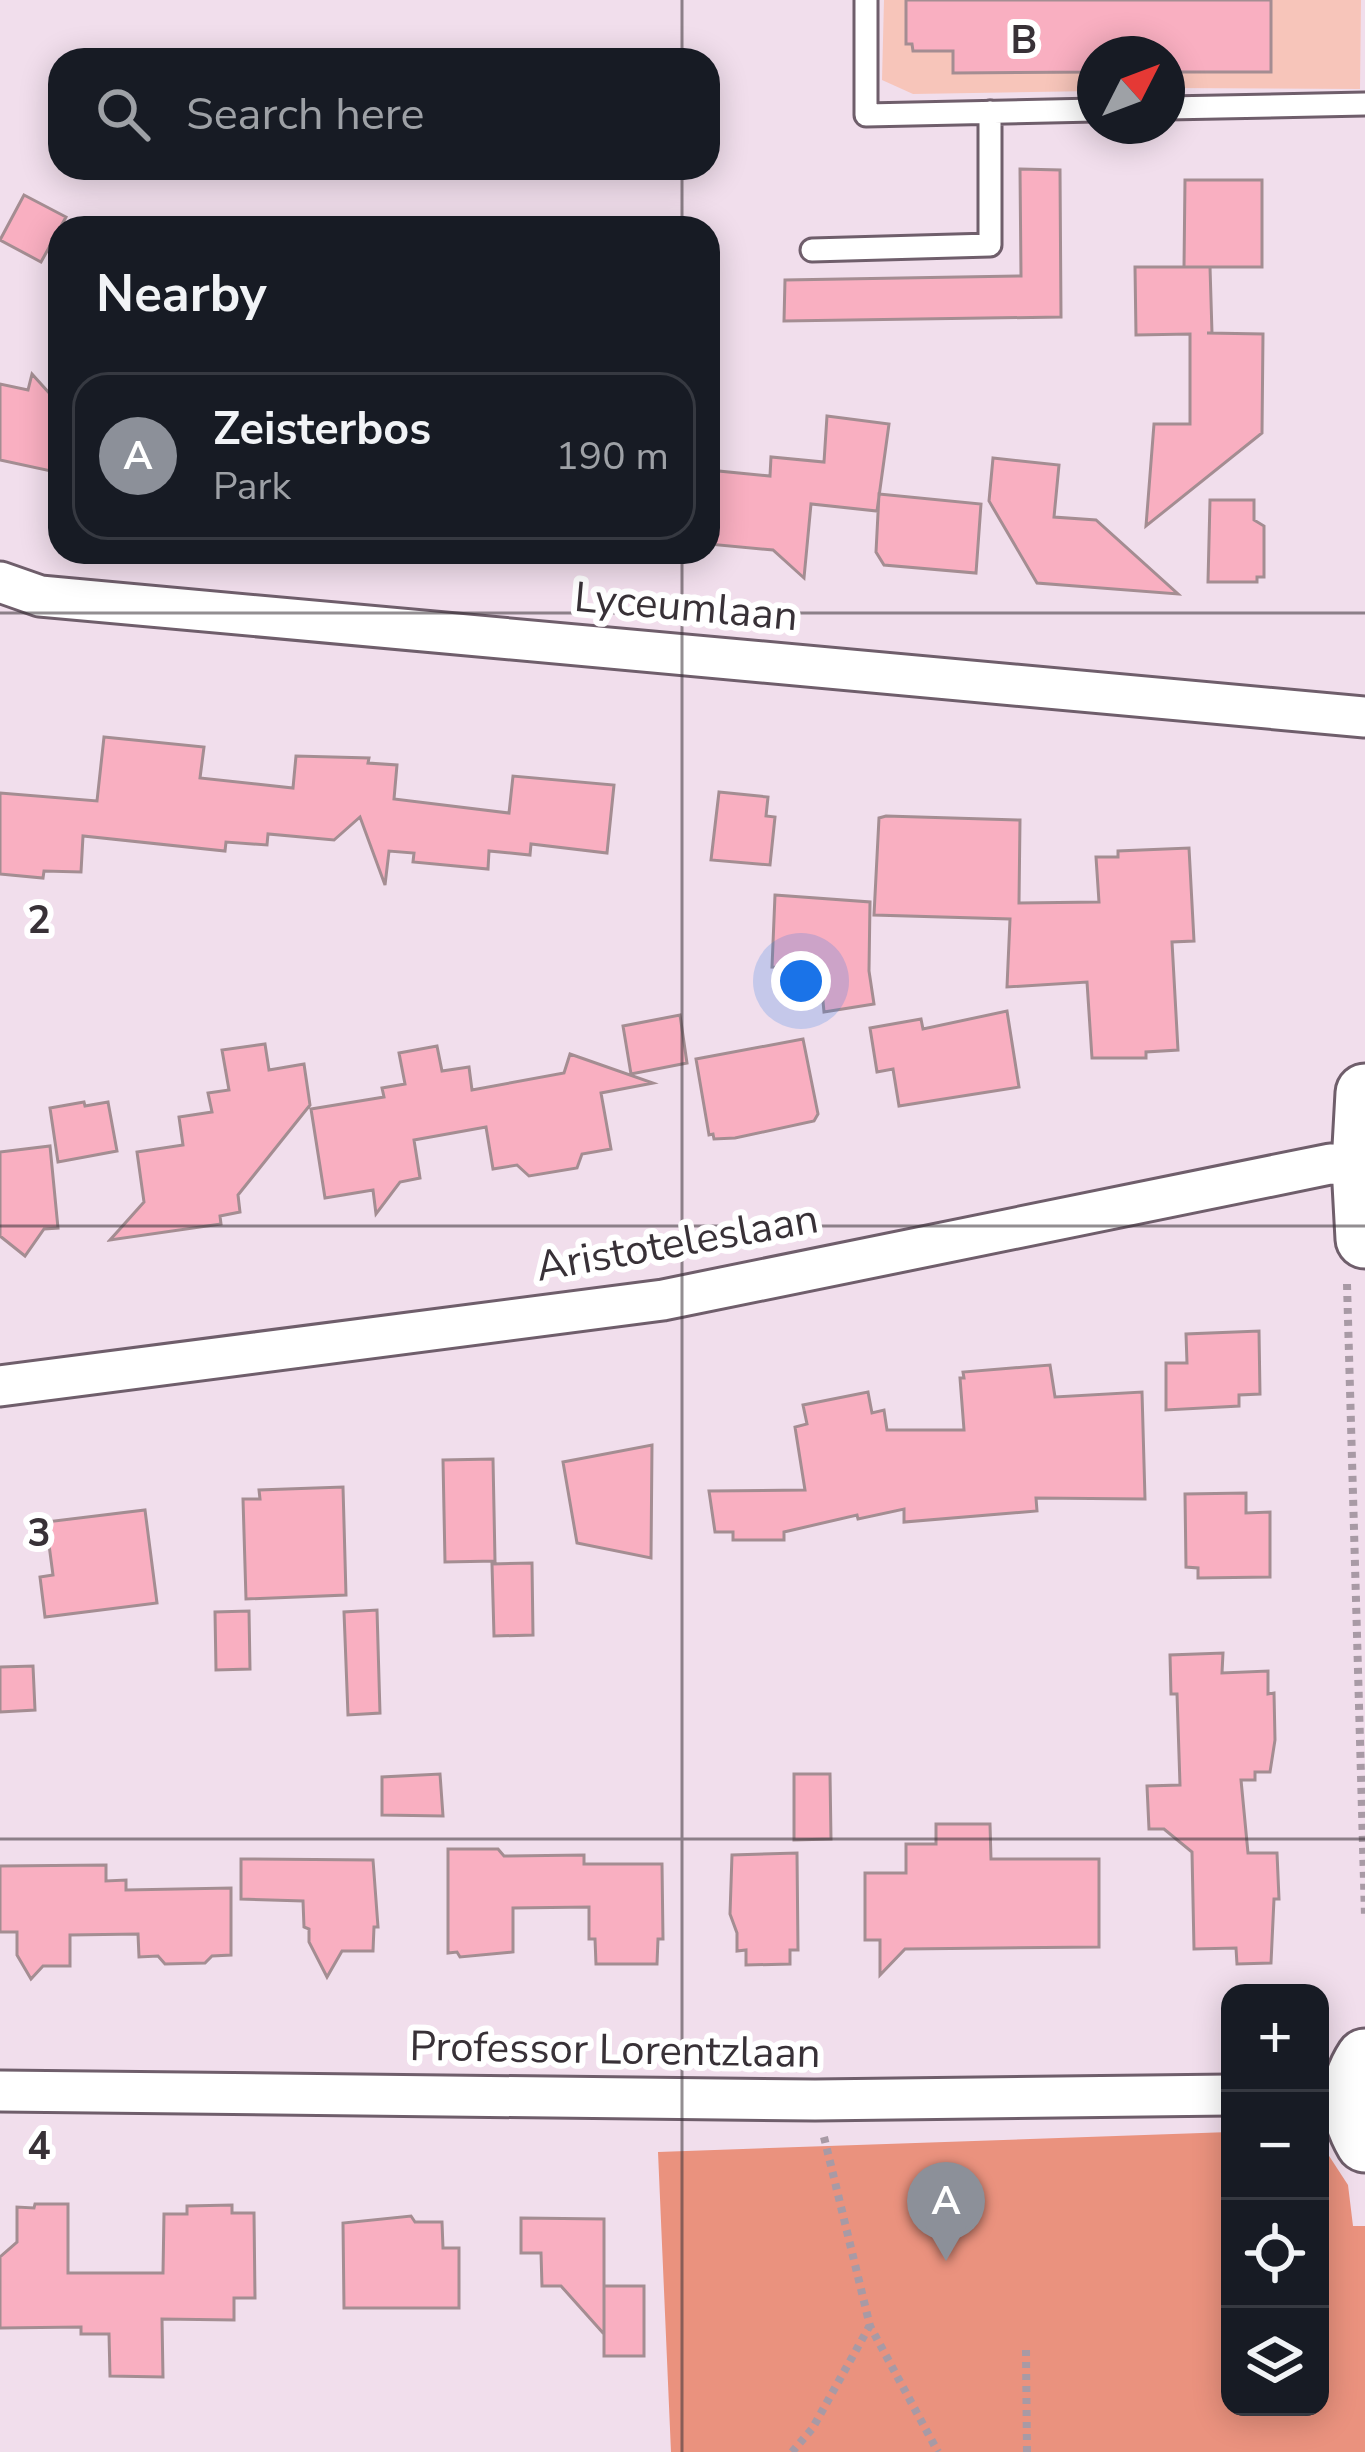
<!DOCTYPE html>
<html lang="en">
<head>
<meta charset="utf-8">
<style>
	:root { --surface:#171b24; --page:#242831; --text:#f1f3f6; --muted:#9ea1a6; --line:#363941; --accent:#8c9099 }
	body { margin:0; font-family:"Nunito Sans",sans-serif; background:var(--page); color:var(--text) }
	.controls { position:absolute; right:36px; bottom:36px; display:grid; overflow:hidden; border-radius:24px; box-shadow:0 6px 30px #0003 }
	.controls button { width:108px; height:108px; display:grid; place-items:center; padding:0; border:0; border-bottom:3px solid var(--line); background:var(--surface); color:var(--text); font:60px sans-serif }
	.compass { position:absolute; left:1077px; top:36px; width:108px; height:108px; border-radius:50%; background:var(--surface); box-shadow:0 6px 30px #0003; rotate:48deg }
	.you { position:absolute; left:801px; top:981px; width:42px; height:42px; margin:-30px; border:9px solid #fff; border-radius:50%; background:#1a73e8; box-shadow:0 0 0 18px #1a73e833 }
	.badge { display:grid; place-items:center; width:78px; height:78px; border-radius:50%; background:var(--accent); color:#fff; font-size:39px; font-weight:700 }
	.pin { position:absolute; translate:-50% -99px; filter:drop-shadow(0 3px 6px #0008) }
	.pin::after { content:''; position:absolute; top:63px; width:42px; height:36px; background:inherit; clip-path:polygon(0 0,100% 0,50% 100%) }
	.list { margin:0; padding:0; list-style:none }
	h2 { display:flex; justify-content:space-between; align-items:center; height:156px; margin:0; padding:0 48px; font-size:51px }
	h2 small { font-size:39px; font-weight:400; color:var(--muted) }
	.list li { display:grid; grid-template-columns:78px 1fr auto; gap:36px; align-items:center; box-sizing:border-box; height:168px; margin:0 24px 24px; padding:0 24px; border:3px solid var(--line); border-radius:36px }
	.list b { display:block; font-size:45px; white-space:nowrap }
	.list p { margin:0; font-size:39px; white-space:nowrap; color:var(--muted) }
	.list em { font-size:39px; font-style:normal; color:var(--muted) }
	.icon { flex:none; width:66px; height:66px; fill:none; stroke:currentColor; stroke-width:2; stroke-linecap:round; stroke-linejoin:round }
	.map { position:relative; flex:none; width:1365px; height:2452px; overflow:hidden }
	.search { position:absolute; background:var(--surface); box-shadow:0 6px 30px #0003; left:48px; top:48px; width:672px; height:132px; display:flex; align-items:center; gap:30px; box-sizing:border-box; padding:0 42px; border-radius:36px; color:var(--muted); font-size:45px }
	.panel { position:absolute; background:var(--surface); box-shadow:0 6px 30px #0003; left:48px; top:216px; width:672px; height:348px; border-radius:36px }
	.map>svg:first-child { display:block }
	.green { fill:#f7c5ba }
	.forest { fill:#ea927e }
	.building { fill:#f9afc1; stroke:#a48d92; stroke-width:3 }
	.lines { fill:none; stroke-linecap:round; stroke-linejoin:round }
	.lane-casing { stroke:#6f5e6b; stroke-width:27 }
	.street-casing { stroke:#6f5e6b; stroke-width:45 }
	.secondary-casing { stroke:#6f5e6b; stroke-width:63 }
	.path { stroke:#a89aa5; stroke-width:8; stroke-dasharray:6 6; stroke-linecap:butt }
	.lane { stroke:#fff; stroke-width:21 }
	.street { stroke:#fff; stroke-width:39 }
	.secondary { stroke:#fff; stroke-width:57 }
	.grid { fill:none; stroke:#383137; stroke-width:3; stroke-opacity:0.55 }
	.labels { text-anchor:middle; dominant-baseline:central; stroke-width:12; stroke-linejoin:round; paint-order:stroke }
	.street-label { font-size:42px; fill:#383137; stroke:#fff }
	.grid-label { font-size:39px; text-anchor:middle; font-weight:bold; fill:#383137; stroke:#fff; stroke-width:12; stroke-linejoin:round; paint-order:stroke }
</style>
</head>
<body>
<div class="map">
<svg width="1365" height="2452" viewBox="0 0 1365 2452">
	<rect width="100%" height="100%" fill="#f1deec"/>
	<!-- green -->
	<path class="green" d="M 884,0 L 1361,0 L 1360,89 L 1167,88 L 1167,54 L 1095,54 L 1095,91 L 913,94 L 882,80 Z"/>
	<!-- forest -->
	<path class="forest" d="M 1230,2132 L 1230,2407 L 1320,2407 L 1320,2142 L 1348,2185 L 1353,2226 L 1365,2226 L 1365,2452 L 671,2452 L 658,2152 Z"/>
	<!-- building -->
	<path class="building" d="M 906,0 L 1271,0 L 1271,72 L 1167,72 L 1167,54 L 1095,54 L 1095,72 L 953,73 L 953,51 L 913,51 L 912,44 L 906,44 Z
		M 1020,169 L 1060,170 L 1061,317 L 784,321 L 785,280 L 1021,276 Z
		M 1185,180 L 1262,180 L 1262,267 L 1184,267 Z
		M 24,195 L 66,217 L 41,262 L 0,240 Z
		M 1135,267 L 1210,267 L 1212,333 L 1207,333 L 1263,334 L 1262,433 L 1146,526 L 1154,424 L 1190,424 L 1190,334 L 1136,335 Z
		M 32,374 L 60,405 L 60,473 L 0,460 L 0,384 L 28,390 Z
		M 827,416 L 889,424 L 877,511 L 811,504 L 804,578 L 773,550 L 708,544 L 708,470 L 770,476 L 771,457 L 824,462 Z
		M 993,458 L 1059,465 L 1054,517 L 1096,520 L 1178,594 L 1037,583 L 989,501 Z
		M 879,494 L 981,504 L 976,573 L 884,565 L 876,552 Z
		M 1210,500 L 1254,500 L 1254,520 L 1264,526 L 1264,577 L 1257,577 L 1257,582 L 1208,582 Z
		M 104,737 L 204,747 L 200,778 L 293,788 L 296,756 L 369,758 L 368,763 L 397,765 L 394,799 L 509,813 L 513,776 L 614,785 L 607,853 L 531,844 L 530,855 L 489,851 L 488,869 L 413,862 L 414,853 L 389,851 L 385,885 L 360,817 L 334,840 L 268,834 L 267,845 L 226,842 L 225,851 L 83,836 L 81,872 L 44,871 L 43,878 L 0,874 L 0,793 L 97,801 Z
		M 719,792 L 768,797 L 766,816 L 775,817 L 770,865 L 711,860 Z
		M 886,816 L 1020,820 L 1019,903 L 1099,902 L 1096,857 L 1118,857 L 1118,851 L 1189,848 L 1194,941 L 1172,942 L 1178,1050 L 1146,1052 L 1146,1058 L 1092,1058 L 1087,982 L 1007,987 L 1010,919 L 874,915 L 879,818 Z
		M 775,895 L 870,902 L 869,971 L 874,1004 L 824,1012 L 820,969 L 772,967 Z
		M 1007,1011 L 1019,1087 L 899,1106 L 893,1069 L 877,1072 L 870,1028 L 921,1019 L 923,1029 Z
		M 680,1015 L 687,1063 L 631,1074 L 623,1026 Z
		M 803,1039 L 818,1114 L 814,1121 L 735,1138 L 714,1139 L 713,1134 L 709,1135 L 696,1059 Z
		M 265,1044 L 269,1070 L 304,1064 L 310,1105 L 238,1195 L 240,1212 L 220,1216 L 221,1224 L 110,1240 L 144,1202 L 137,1152 L 183,1145 L 179,1117 L 212,1112 L 208,1093 L 229,1090 L 222,1050 Z
		M 437,1046 L 442,1071 L 469,1067 L 472,1090 L 564,1073 L 570,1054 L 653,1083 L 601,1093 L 611,1149 L 582,1154 L 577,1168 L 529,1176 L 517,1165 L 493,1169 L 486,1127 L 414,1140 L 420,1178 L 400,1182 L 376,1214 L 373,1190 L 325,1198 L 311,1109 L 384,1097 L 382,1088 L 405,1084 L 399,1053 Z
		M 84,1102 L 85,1106 L 108,1102 L 117,1151 L 58,1162 L 50,1108 Z
		M 50,1146 L 58,1228 L 44,1229 L 25,1256 L 0,1236 L 0,1152 Z
		M 1259,1331 L 1260,1394 L 1239,1395 L 1239,1406 L 1166,1410 L 1166,1363 L 1187,1363 L 1186,1334 Z
		M 1050,1365 L 1055,1397 L 1142,1392 L 1145,1499 L 1036,1498 L 1037,1511 L 904,1522 L 904,1509 L 858,1519 L 857,1515 L 784,1532 L 784,1540 L 733,1540 L 733,1532 L 715,1532 L 709,1491 L 805,1490 L 795,1427 L 807,1424 L 803,1405 L 868,1392 L 872,1413 L 884,1410 L 887,1430 L 964,1430 L 960,1378 L 964,1378 L 963,1372 Z
		M 652,1445 L 651,1558 L 577,1543 L 563,1462 Z
		M 493,1459 L 495,1561 L 445,1562 L 443,1460 Z
		M 343,1487 L 346,1595 L 246,1599 L 243,1499 L 260,1499 L 259,1490 Z
		M 1246,1493 L 1246,1513 L 1270,1512 L 1270,1577 L 1198,1578 L 1198,1568 L 1186,1567 L 1185,1494 Z
		M 145,1510 L 157,1603 L 45,1617 L 40,1577 L 53,1575 L 46,1522 Z
		M 532,1563 L 533,1635 L 494,1636 L 492,1564 Z
		M 377,1610 L 380,1713 L 348,1715 L 344,1612 Z
		M 249,1611 L 250,1669 L 216,1670 L 215,1612 Z
		M 1223,1653 L 1222,1673 L 1268,1671 L 1268,1694 L 1274,1693 L 1275,1740 L 1270,1772 L 1255,1772 L 1255,1780 L 1241,1780 L 1248,1853 L 1277,1853 L 1279,1899 L 1274,1899 L 1271,1963 L 1237,1964 L 1236,1948 L 1194,1949 L 1192,1852 L 1164,1829 L 1149,1829 L 1147,1786 L 1180,1785 L 1177,1694 L 1171,1694 L 1170,1655 Z
		M 33,1666 L 35,1710 L 0,1712 L 0,1667 Z
		M 440,1774 L 443,1816 L 382,1815 L 382,1777 Z
		M 794,1774 L 830,1774 L 831,1839 L 794,1840 Z
		M 936,1824 L 990,1824 L 991,1859 L 1099,1859 L 1099,1947 L 905,1949 L 880,1975 L 880,1940 L 865,1940 L 865,1873 L 906,1873 L 906,1844 L 936,1844 Z
		M 448,1849 L 498,1849 L 504,1856 L 584,1855 L 584,1864 L 662,1864 L 663,1939 L 658,1939 L 657,1964 L 596,1964 L 595,1939 L 589,1939 L 589,1907 L 513,1908 L 513,1952 L 460,1957 L 457,1952 L 448,1953 Z
		M 797,1853 L 798,1950 L 790,1950 L 790,1964 L 746,1965 L 746,1950 L 737,1951 L 737,1933 L 730,1914 L 732,1855 Z
		M 241,1859 L 373,1860 L 378,1927 L 374,1927 L 373,1951 L 342,1951 L 327,1977 L 309,1942 L 309,1929 L 304,1927 L 303,1901 L 241,1899 Z
		M 106,1865 L 106,1881 L 126,1880 L 126,1890 L 231,1888 L 231,1955 L 212,1956 L 205,1963 L 165,1964 L 158,1956 L 139,1957 L 138,1934 L 70,1935 L 70,1966 L 43,1966 L 31,1979 L 17,1955 L 17,1932 L 0,1932 L 0,1866 Z
		M 35,2204 L 68,2204 L 68,2273 L 163,2273 L 164,2214 L 187,2214 L 187,2206 L 232,2205 L 232,2213 L 254,2213 L 255,2298 L 234,2298 L 234,2320 L 162,2319 L 163,2377 L 110,2376 L 109,2334 L 81,2334 L 81,2327 L 0,2328 L 0,2257 L 17,2242 L 17,2207 L 34,2208 Z
		M 411,2216 L 415,2222 L 442,2222 L 443,2248 L 459,2248 L 459,2308 L 344,2308 L 343,2223 Z
		M 521,2218 L 604,2219 L 604,2334 L 561,2286 L 542,2286 L 541,2253 L 521,2253 Z
		M 604,2286 L 644,2286 L 644,2356 L 604,2356 Z"/>
	<g class="lines">
		<!-- lane casing -->
		<g class="lane-casing">
			<path id="lane" d="M 866,0 L 866,115 L 1095,110
				M 1167,108 L 1365,104
				M 812,250 L 990,245 L 990,112"/>
		</g>
		<!-- street casing -->
		<g class="street-casing">
			<path id="street" d="M 0,582 L 40,596 L 1365,717
				M 0,1386 L 663,1300 L 1330,1164 L 1365,1165
				M 0,2091 L 815,2100 L 1230,2095"/>
		</g>
		<!-- secondary casing -->
		<g class="secondary-casing">
			<path id="secondary" d="M 1365,1093 L 1361,1165 L 1365,1239
				M 1365,2058 C 1346,2087 1348,2114 1365,2143"/>
		</g>
		<!-- path -->
		<path class="path" d="M 1347,1284 L 1365,1916
			M 824,2137 L 870,2326 L 938,2452
			M 1026,2350 L 1027,2452
			M 792,2452 L 812,2429 L 869,2327"/>
		<!-- lane -->
		<use href="#lane" class="lane"/>
		<!-- street -->
		<use href="#street" class="street"/>
		<!-- secondary -->
		<use href="#secondary" class="secondary"/>
	</g>
	<!-- grid -->
	<path class="grid" d="M 682,0 L 682,60M 682,168 L 682,228M 682,552 L 682,2452M 0,613 L 1365,613M 0,1226 L 1365,1226M 0,1839 L 1365,1839"/>
	<g class="labels">
		<!-- street labels -->
		<g class="street-label">
			<text transform="translate(686 607) rotate(5)">Lyceumlaan</text>
			<text transform="translate(677 1243) rotate(-10)">Aristoteleslaan</text>
			<text transform="translate(615 2050) rotate(1)">Professor Lorentzlaan</text>
		</g>
	</g>
	<g class="grid-label">
		<text x="1024" y="53">B</text>
		<text x="39" y="933">2</text>
		<text x="39" y="1546">3</text>
		<text x="39" y="2159">4</text>
	</g>
</svg>
<div class="controls">
<button>+</button>
<button>−</button>
<button><svg class="icon" aria-label="locate" viewBox="0 0 24 24"><circle cx="12" cy="12" r="6"/><path d="M12 2v4M12 18v4M2 12h4M18 12h4"/></svg></button>
<button><svg class="icon" aria-label="layers" viewBox="0 0 24 24"><path d="M12 4l9 5-9 5-9-5zM3 14l9 5 9-5"/></svg></button>
</div>
<svg class="compass" viewBox="-18 -18 36 36"><path d="M0-13l5 13h-10z" fill="#e53935"/><path d="M0 13l5-13h-10z" fill="#9ea1a6"/></svg>
<div class="you"></div>
<div class="pin badge" style="left:946px;top:2261px">A</div>
<div class="search"><svg class="icon" aria-label="search" viewBox="0 0 24 24"><circle cx="10" cy="10" r="6"/><path d="M15 15l6 6"/></svg>Search here</div>
<section class="panel">
<h2>Nearby<small></small></h2>
<ul class="list">
<li><span class="badge">A</span><div><b>Zeisterbos</b><p>Park</p></div><em>190 m</em></li>
</ul>
</section>
</div>
</body>
</html>
